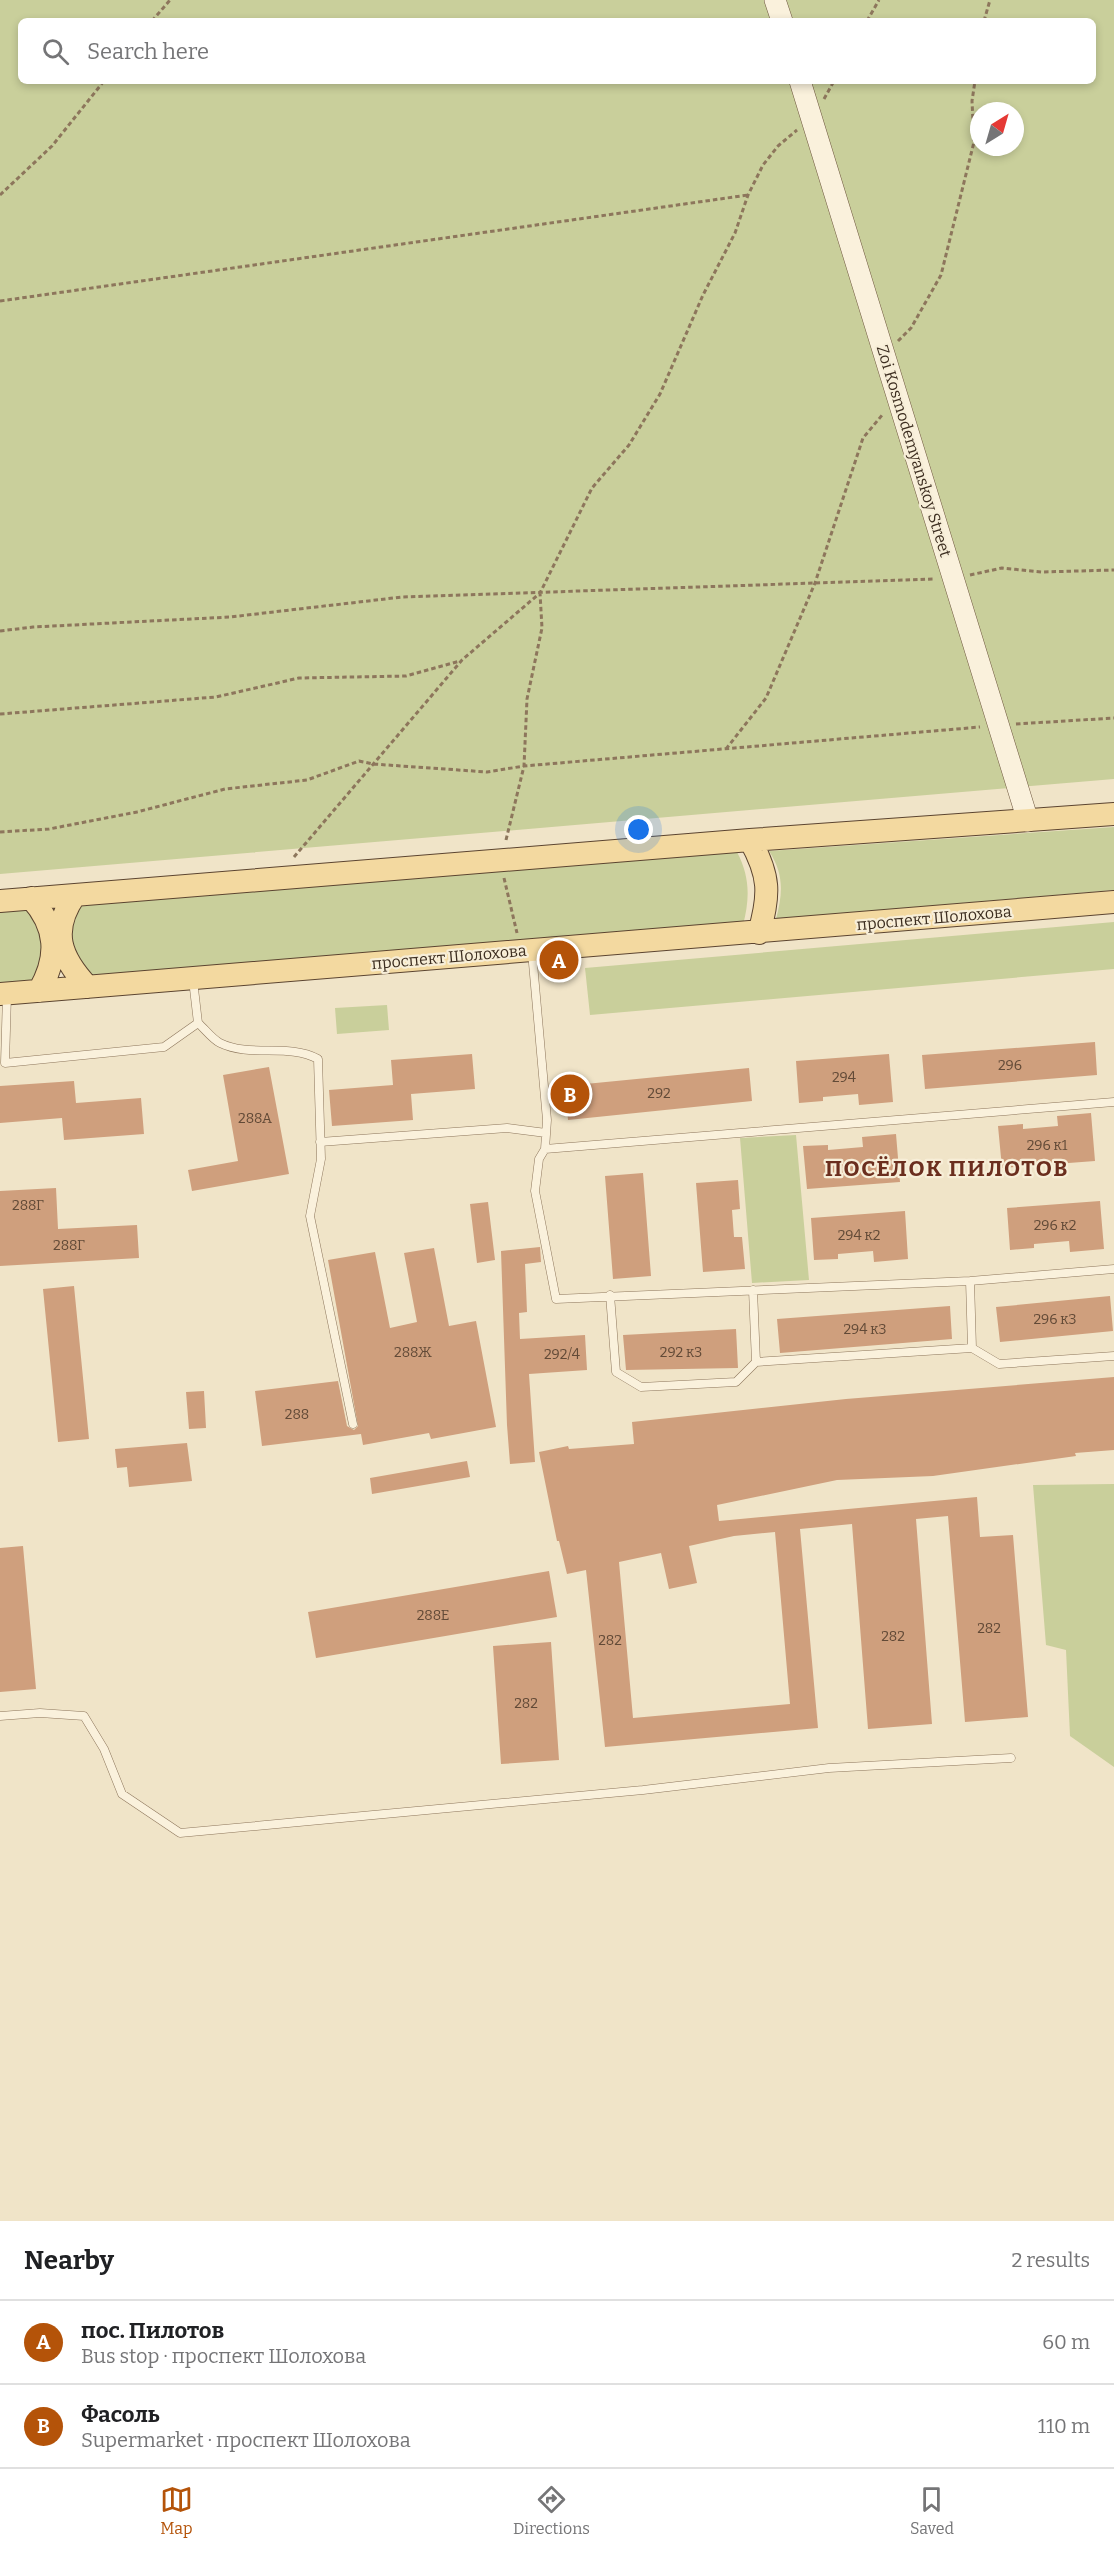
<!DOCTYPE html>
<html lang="en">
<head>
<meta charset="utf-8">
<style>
	:root { --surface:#fff; --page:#f6f6f6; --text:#202124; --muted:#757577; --line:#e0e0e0; --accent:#b45309 }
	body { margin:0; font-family:Bitter,serif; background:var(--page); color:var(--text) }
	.compass { position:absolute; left:970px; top:102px; width:54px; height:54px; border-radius:50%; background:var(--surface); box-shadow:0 3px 9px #0003; rotate:37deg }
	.you { position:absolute; left:639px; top:830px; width:21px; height:21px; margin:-15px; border:4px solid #fff; border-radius:50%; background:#1a73e8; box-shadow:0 0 0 9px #1a73e833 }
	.badge { display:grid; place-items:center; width:39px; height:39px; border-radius:50%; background:var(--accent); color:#fff; font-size:20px; font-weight:700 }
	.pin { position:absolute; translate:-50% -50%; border:3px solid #fff; box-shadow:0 2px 6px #0006 }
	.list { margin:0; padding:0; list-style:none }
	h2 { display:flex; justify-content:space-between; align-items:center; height:78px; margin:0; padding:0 24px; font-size:26px }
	h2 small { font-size:20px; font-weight:400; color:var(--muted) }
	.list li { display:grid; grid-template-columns:39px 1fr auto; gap:18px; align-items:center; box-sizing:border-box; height:84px; padding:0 24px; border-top:2px solid var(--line) }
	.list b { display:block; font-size:22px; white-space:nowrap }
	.list p { margin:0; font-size:20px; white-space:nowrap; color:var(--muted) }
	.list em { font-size:20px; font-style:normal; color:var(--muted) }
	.icon { flex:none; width:33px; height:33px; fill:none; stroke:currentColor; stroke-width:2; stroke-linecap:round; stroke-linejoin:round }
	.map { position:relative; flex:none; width:1114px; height:2221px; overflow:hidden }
	.search { position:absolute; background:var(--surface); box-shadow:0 3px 9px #0003; left:18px; right:18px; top:18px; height:66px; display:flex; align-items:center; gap:15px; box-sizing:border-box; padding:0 21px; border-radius:9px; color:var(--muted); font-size:22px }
	.sheet { height:246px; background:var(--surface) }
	nav { display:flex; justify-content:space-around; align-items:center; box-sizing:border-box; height:84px; border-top:2px solid var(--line); background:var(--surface); font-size:16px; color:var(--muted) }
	nav a { display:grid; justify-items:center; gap:3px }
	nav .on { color:var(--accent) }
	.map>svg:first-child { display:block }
	.green { fill:#c9cf9b; fill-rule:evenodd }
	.building { fill:#cf9f7d; fill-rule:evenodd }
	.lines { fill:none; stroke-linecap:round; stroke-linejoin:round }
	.lane-casing { stroke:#8d765c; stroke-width:9 }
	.secondary-casing { stroke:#6f573f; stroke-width:22 }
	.primary-casing { stroke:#5b4430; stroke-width:24 }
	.path { stroke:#8d765c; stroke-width:3; stroke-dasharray:4.5 3; stroke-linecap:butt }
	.lane { stroke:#faf1dc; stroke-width:8 }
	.secondary { stroke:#faf1dc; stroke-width:21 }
	.primary { stroke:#f3d9a0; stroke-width:22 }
	.labels { text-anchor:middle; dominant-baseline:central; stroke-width:4.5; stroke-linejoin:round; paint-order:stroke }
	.number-label { font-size:14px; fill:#624a37 }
	.street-label { font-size:16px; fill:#3d2e20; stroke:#f7eed8 }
	.district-label { font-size:22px; font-weight:bold; letter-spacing:1.5px; fill:#6b2e1e; stroke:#f7eed8 }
</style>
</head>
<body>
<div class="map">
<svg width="1114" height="2221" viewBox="0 0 1114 2221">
	<rect width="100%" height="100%" fill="#f0e4c8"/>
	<!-- green -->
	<path class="green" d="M 0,0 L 1114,0 L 1114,779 L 0,874 ZM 21,21 L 1093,21 L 1093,81 L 21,81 ZM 979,111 L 1015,111 L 1015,147 L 979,147 Z
		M 1114,827 L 1114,890 L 776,919 C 783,893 784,874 769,851 Z
		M 737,852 C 750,877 750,898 743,925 L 92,978 C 67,944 65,943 79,903 Z
		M 28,908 L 36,916 L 46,954 L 36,983 L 0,985 L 0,910 Z
		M 1114,922 L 1114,969 L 590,1015 L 585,968 Z
		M 387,1005 L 389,1030 L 337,1034 L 335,1008 Z
		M 796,1135 L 809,1280 L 752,1283 L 740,1138 Z
		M 1114,1484 L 1114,1767 L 1070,1736 L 1066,1650 L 1046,1645 L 1033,1485 Z"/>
	<!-- building -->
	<path class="building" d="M 1095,1042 L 1097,1075 L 925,1089 L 922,1055 Z
		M 472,1054 L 475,1089 L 411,1094 L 413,1120 L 332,1126 L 329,1090 L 393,1085 L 391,1060 Z
		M 889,1054 L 893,1102 L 859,1105 L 858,1094 L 823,1097 L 823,1101 L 799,1103 L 796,1061 Z
		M 269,1067 L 289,1174 L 192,1191 L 188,1170 L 238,1161 L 223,1075 Z
		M 749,1068 L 752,1101 L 568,1120 L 565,1086 Z
		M 74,1081 L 76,1103 L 141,1098 L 144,1134 L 64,1140 L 62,1118 L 0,1123 L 0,1086 Z
		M 1091,1113 L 1095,1161 L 1002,1168 L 998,1126 L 1023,1124 L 1023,1129 L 1058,1126 L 1057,1116 Z
		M 896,1134 L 900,1182 L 807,1189 L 803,1146 L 828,1145 L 828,1150 L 863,1147 L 862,1137 Z
		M 643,1173 L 651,1276 L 613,1279 L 605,1176 Z
		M 738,1180 L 740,1209 L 732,1210 L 734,1237 L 742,1237 L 745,1269 L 703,1272 L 696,1183 Z
		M 56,1188 L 58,1229 L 137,1225 L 139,1258 L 0,1266 L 0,1191 Z
		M 1100,1201 L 1104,1249 L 1070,1252 L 1069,1241 L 1034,1244 L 1034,1248 L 1010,1250 L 1007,1208 Z
		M 488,1202 L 495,1260 L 477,1263 L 470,1204 Z
		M 905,1211 L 908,1259 L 874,1262 L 873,1251 L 838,1254 L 838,1259 L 814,1260 L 811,1218 Z
		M 540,1247 L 541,1262 L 525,1264 L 527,1312 L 519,1313 L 520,1339 L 585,1335 L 587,1370 L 529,1374 L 535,1462 L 510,1464 L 507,1425 L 501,1251 Z
		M 434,1248 L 449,1326 L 476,1321 L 496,1427 L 431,1439 L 429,1433 L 363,1445 L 361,1434 L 262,1446 L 255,1391 L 338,1381 L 347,1426 L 354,1430 L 358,1426 L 328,1260 L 375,1252 L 390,1328 L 417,1322 L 404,1253 Z
		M 74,1286 L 89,1439 L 58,1442 L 43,1289 Z
		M 1110,1296 L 1113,1331 L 1000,1342 L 996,1307 Z
		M 950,1306 L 952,1339 L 780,1353 L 777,1319 Z
		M 736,1329 L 738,1368 L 626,1370 L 623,1335 Z
		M 1114,1377 L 1114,1450 L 1075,1453 L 1076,1456 L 933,1476 L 837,1480 L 717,1505 L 719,1521 L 977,1497 L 980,1537 L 1013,1535 L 1028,1717 L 965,1722 L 948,1516 L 916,1519 L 932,1724 L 868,1729 L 852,1524 L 800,1529 L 818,1728 L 605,1747 L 586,1570 L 567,1574 L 559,1541 L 557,1541 L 539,1452 L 568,1446 L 569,1449 L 634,1444 L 632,1422 L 846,1399 ZM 775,1532 L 790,1704 L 633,1718 L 619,1562 L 661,1553 L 669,1589 L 697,1583 L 689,1546 L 734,1536 Z
		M 204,1391 L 206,1428 L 189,1429 L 186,1392 Z
		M 187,1443 L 192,1481 L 129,1487 L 127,1467 L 117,1468 L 115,1449 Z
		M 467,1461 L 470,1477 L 372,1494 L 370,1478 Z
		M 23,1546 L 36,1689 L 0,1692 L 0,1548 Z
		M 549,1571 L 557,1617 L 316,1658 L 308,1612 Z
		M 551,1642 L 559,1760 L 501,1764 L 493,1646 Z"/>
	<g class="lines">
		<!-- lane casing -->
		<g class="lane-casing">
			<path id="lane" d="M 532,952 L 547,1120 L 545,1149 L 539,1159 L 535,1191 L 556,1299 L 970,1281 L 1114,1269
				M 193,980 L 198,1023 C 205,1029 212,1039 220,1043 C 251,1058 288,1043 318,1059 L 321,1159 L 310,1216 L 353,1424
				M 7,995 L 5,1063 L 164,1047 L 198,1023
				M 320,1142 L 507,1128 L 546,1133
				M 545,1149 L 1114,1102
				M 970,1281 L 972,1348
				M 753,1290 L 756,1362
				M 610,1295 L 616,1372 L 641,1387 L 736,1382 L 756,1362 L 972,1348 L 999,1364 L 1114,1356
				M 0,1716 L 40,1713 L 84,1716 L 104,1749 L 122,1794 L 180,1833 L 643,1790 L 829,1768 L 1011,1758"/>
		</g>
		<!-- secondary casing -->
		<g class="secondary-casing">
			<path id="secondary" d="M 775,0 L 782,21
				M 800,81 L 1028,821"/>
		</g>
		<!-- primary casing -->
		<g class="primary-casing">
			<path id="primary" d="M 750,840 C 770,876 770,894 759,933
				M 75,895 C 50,931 60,957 88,987
				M 31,898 C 57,927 59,957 39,991
				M 0,901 L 750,840 L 1114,814
				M 0,994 L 1114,902"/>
		</g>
		<!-- path -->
		<path class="path" d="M 152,21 L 170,0
			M 867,21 L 879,0
			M 984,21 L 990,0
			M 824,99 L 834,81
			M 0,195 L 52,146 L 104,81
			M 0,301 L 748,195
			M 898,341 L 911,328 L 941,275 L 974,142 L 972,101 L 975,81
			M 970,575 L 1002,568 L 1042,572 L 1114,570
			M 0,631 L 33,627 L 230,617 L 402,597 L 934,579
			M 0,714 L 216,697 L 299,678 L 406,676 L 460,661
			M 1016,724 L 1114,718
			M 726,749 L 766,698 L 815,583 L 863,438 L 883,414
			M 0,832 L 49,829 L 137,812 L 225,789 L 307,780 L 359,761 L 373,764 L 487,772 L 524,766 L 980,727
			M 506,840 L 524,766 L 527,699 L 542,628 L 540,593
			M 294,857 L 462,660 L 540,593 L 592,488 L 629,445 L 660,394 L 703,295 L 735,233 L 748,195 L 763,165 L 778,146 L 797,130
			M 504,878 L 517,933"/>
		<!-- lane -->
		<use href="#lane" class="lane"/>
		<!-- secondary -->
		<use href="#secondary" class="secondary"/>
		<!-- primary -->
		<use href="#primary" class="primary"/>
	</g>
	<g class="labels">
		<!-- number labels -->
		<g class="number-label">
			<text x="1010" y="1065">296</text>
			<text x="844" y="1077">294</text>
			<text x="659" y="1093">292</text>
			<text x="255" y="1118">288А</text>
			<text x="1047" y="1145">296 к1</text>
			<text x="28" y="1205">288Г</text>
			<text x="1055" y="1225">296 к2</text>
			<text x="859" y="1235">294 к2</text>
			<text x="69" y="1245">288Г</text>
			<text x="1055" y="1319">296 к3</text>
			<text x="865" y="1329">294 к3</text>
			<text x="413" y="1352">288Ж</text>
			<text x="681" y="1352">292 к3</text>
			<text x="562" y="1354">292/4</text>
			<text x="297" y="1414">288</text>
			<text x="433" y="1615">288Е</text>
			<text x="989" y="1628">282</text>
			<text x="893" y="1636">282</text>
			<text x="610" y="1640">282</text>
			<text x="526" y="1703">282</text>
		</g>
		<!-- street labels -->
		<g class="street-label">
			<text transform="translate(914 451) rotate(73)">Zoi Kosmodemyanskoy Street</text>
			<text transform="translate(934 918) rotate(-5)">проспект Шолохова</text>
			<text transform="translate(449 957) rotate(-5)">проспект Шолохова</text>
		</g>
		<!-- district labels -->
		<g class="district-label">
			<text x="947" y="1168">ПОСЁЛОК ПИЛОТОВ</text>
		</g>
	</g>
</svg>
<svg class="compass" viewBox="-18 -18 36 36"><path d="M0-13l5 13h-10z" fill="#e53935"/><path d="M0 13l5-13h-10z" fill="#757577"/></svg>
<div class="you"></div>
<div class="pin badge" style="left:559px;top:960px">A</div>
<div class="pin badge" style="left:570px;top:1094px">B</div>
<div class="search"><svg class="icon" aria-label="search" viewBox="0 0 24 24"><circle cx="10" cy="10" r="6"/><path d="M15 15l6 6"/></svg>Search here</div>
</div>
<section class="sheet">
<h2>Nearby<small>2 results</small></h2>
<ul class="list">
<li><span class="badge">A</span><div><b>пос. Пилотов</b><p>Bus stop · проспект Шолохова</p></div><em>60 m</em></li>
<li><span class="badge">B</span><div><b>Фасоль</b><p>Supermarket · проспект Шолохова</p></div><em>110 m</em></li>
</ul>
</section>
<nav>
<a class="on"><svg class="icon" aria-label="map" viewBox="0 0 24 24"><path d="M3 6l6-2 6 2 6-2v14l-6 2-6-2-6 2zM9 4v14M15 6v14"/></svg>Map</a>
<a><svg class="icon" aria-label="directions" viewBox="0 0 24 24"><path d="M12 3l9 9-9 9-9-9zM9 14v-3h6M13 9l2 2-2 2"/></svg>Directions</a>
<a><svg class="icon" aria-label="saved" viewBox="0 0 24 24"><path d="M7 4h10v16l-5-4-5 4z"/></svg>Saved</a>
</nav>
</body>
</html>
